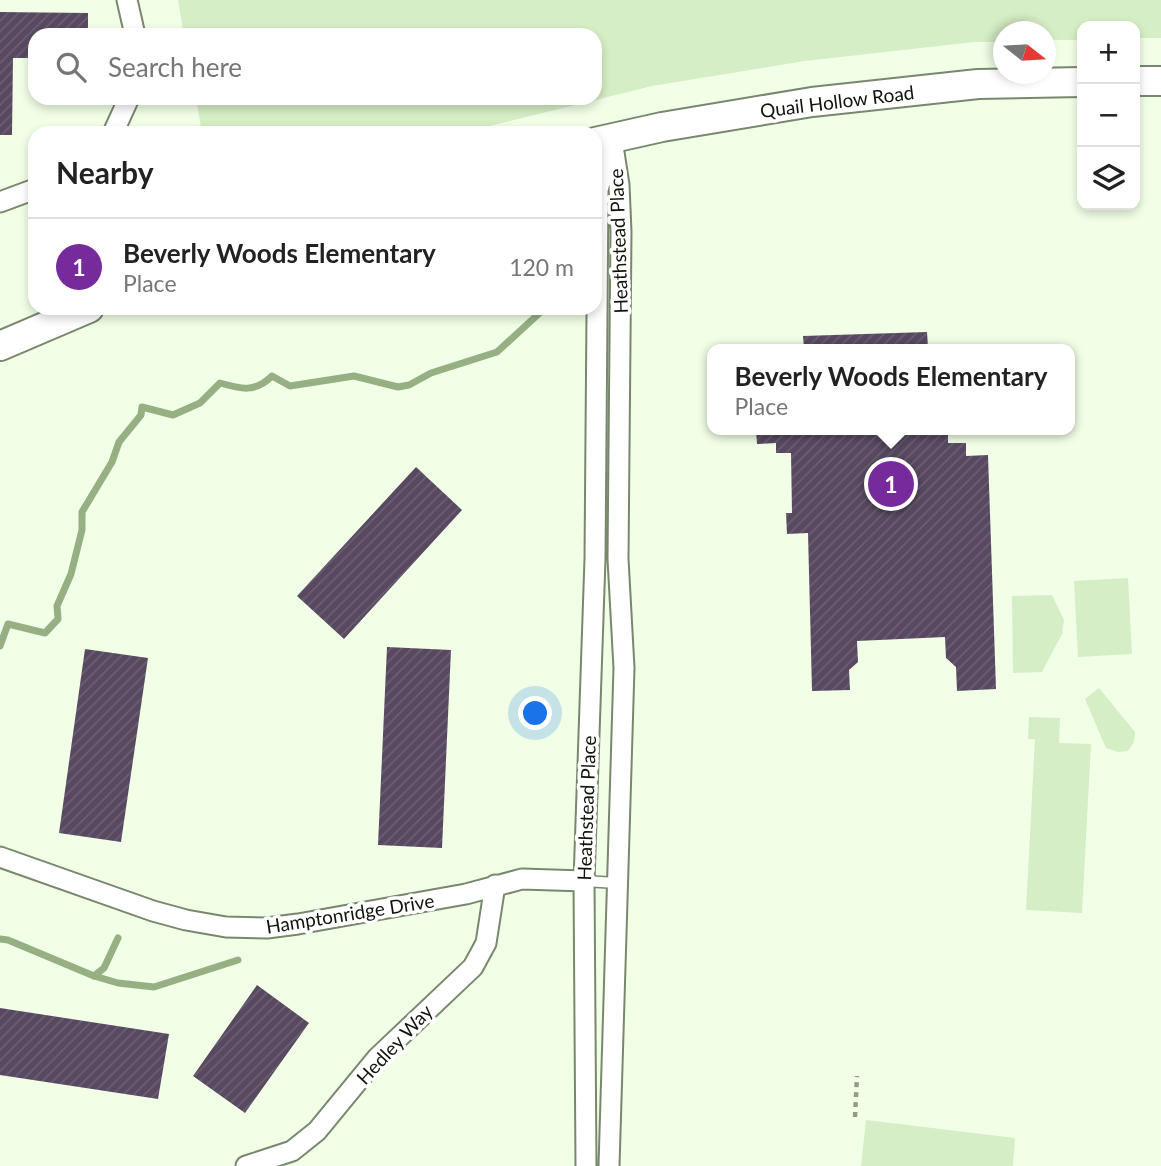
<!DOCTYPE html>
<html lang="en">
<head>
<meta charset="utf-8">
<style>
	:root { --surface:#fff; --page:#f6f6f6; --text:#222; --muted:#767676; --line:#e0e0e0; --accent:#772a9c }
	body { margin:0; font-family:Lato,sans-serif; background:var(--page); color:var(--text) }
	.controls { position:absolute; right:21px; top:21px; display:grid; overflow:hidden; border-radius:14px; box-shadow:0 4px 10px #0003 }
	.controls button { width:63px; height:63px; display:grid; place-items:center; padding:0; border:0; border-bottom:2px solid var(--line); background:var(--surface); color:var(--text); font:35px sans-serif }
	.compass { position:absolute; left:993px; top:21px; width:63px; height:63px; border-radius:50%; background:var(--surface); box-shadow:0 4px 10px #0003; rotate:107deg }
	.you { position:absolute; left:536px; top:714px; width:24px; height:24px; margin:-18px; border:5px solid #fff; border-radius:50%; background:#1a73e8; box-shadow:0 0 0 10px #1a73e833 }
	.badge { display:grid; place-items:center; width:46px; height:46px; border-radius:50%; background:var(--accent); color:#fff; font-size:23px; font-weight:700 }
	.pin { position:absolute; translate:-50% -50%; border:4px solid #fff; box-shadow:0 2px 7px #0006 }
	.popup { position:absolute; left:707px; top:344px; width:368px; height:91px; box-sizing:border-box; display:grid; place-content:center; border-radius:14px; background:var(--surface); filter:drop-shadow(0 2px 5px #0005); font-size:23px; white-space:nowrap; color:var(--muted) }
	.popup b { font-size:26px; color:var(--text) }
	.popup::after { content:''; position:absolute; left:50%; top:100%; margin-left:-14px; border:14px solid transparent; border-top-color:var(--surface) }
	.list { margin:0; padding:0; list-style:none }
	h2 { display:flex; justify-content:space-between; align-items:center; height:91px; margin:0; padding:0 28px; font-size:30px }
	h2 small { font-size:23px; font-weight:400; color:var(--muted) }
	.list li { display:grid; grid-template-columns:46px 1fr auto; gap:21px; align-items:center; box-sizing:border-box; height:98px; padding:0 28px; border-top:2px solid var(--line) }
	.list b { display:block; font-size:26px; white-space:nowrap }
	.list p { margin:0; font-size:23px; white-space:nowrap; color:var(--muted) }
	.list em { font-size:23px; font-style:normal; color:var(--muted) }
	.icon { flex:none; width:38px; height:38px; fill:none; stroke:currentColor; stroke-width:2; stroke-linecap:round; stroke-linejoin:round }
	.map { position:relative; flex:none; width:1161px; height:1166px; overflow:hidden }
	.search { position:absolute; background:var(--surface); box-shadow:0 4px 10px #0003; left:28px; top:28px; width:574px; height:77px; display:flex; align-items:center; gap:18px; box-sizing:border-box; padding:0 24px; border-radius:21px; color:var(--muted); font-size:26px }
	.panel { position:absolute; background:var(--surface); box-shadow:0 4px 10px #0003; left:28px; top:126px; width:574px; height:189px; border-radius:21px }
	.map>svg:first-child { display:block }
	.park { fill:#d5eec5 }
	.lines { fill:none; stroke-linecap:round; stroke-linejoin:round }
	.stream { stroke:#96b084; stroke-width:7 }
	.building { fill:url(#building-hatch) }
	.service-casing { stroke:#78886d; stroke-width:13 }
	.minor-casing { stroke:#78886d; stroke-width:23 }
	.secondary-casing { stroke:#78886d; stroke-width:32 }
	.path { stroke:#919c8a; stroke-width:4.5; stroke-dasharray:5 5; stroke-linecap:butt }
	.service { stroke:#fff; stroke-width:10 }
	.minor { stroke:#fff; stroke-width:19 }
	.secondary { stroke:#fff; stroke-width:28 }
	.labels { text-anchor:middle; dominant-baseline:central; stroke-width:7; stroke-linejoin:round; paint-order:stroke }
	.street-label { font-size:19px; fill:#0f150b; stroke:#fff }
</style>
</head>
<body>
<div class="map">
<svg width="1161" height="1166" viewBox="0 0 1161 1166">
	<defs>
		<pattern id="building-hatch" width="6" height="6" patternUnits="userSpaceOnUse" patternTransform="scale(1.75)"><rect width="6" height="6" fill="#584961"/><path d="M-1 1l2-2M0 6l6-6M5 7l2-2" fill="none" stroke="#6b5f72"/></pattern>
	</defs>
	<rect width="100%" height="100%" fill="#f1ffe7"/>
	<!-- park -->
	<path class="park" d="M 178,0 L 1161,0 L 1161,38 L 1135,38 L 1135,26 L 1082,26 L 1082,40 L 1046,40 L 1046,32 L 1004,32 L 1003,42 L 974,42 L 805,61 L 652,86 L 461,133 L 202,133 L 196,98 L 595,98 L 595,35 L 184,35 Z
		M 1128,578 L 1132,654 L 1078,657 L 1074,581 Z
		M 1052,595 L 1064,620 L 1062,634 L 1042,672 L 1013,673 L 1012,596 Z
		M 1099,688 L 1135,732 L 1134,742 L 1128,751 L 1118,752 L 1106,748 L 1085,699 Z
		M 1029,717 L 1060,718 L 1059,743 L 1091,744 L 1082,913 L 1026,910 L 1035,739 L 1028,739 Z
		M 866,1120 L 1015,1138 L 1013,1166 L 861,1166 Z"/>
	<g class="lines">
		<!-- stream -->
		<path class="stream" d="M 0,646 L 8,624 L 45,633 L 58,619 L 57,606 L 71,574 L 82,530 L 82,512 L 112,462 L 119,442 L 141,415 L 142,407 L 173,415 L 200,403 L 220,383 C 241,389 255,393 272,376 L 290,386 L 354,376 L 398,387 L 409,385 L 431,373 L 497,352 L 545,308
			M 0,939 L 8,940 L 94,976 L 118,983 L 154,987 L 238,960
			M 94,976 L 104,968 L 118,938"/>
	</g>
	<!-- building -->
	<path class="building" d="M 0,12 L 88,13 L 88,35 L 35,35 L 35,58 L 13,58 L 12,135 L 0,135 Z
		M 927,332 L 928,347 L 938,346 L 938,349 L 804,349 L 803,336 Z
		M 756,430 L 978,430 L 978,434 L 948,435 L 948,443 L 966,443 L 966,456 L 988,455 L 996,689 L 957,691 L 956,667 L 946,658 L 945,637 L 857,641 L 858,662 L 849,670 L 850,690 L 812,691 L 808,533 L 787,534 L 786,513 L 792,513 L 791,453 L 776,453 L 776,443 L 757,444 Z
		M 416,467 L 462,510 L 344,639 L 297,596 Z
		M 387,647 L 451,650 L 442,848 L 378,845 Z
		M 85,649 L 148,658 L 121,842 L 59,833 Z
		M 257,985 L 309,1023 L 245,1113 L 193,1076 Z
		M 0,1008 L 169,1034 L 158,1099 L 0,1075 Z"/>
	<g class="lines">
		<!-- service casing -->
		<g class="service-casing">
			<path id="service" d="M 584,881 L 617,883"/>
		</g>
		<!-- minor casing -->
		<g class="minor-casing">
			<path id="minor" d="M 127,0 L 135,35
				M 113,133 L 129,98
				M 0,202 L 35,189
				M 0,857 L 153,911 L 186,920 L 226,927 L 267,928 L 298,924 L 466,894 L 522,879 L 584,881
				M 246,1166 L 292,1151 L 317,1131 L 377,1058 L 473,967 L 486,943 L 495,885
				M 586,1166 L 584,881 L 595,559 L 598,190 L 612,137
				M 609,1166 L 624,668 L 618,559 L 621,232 L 619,185 L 613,146"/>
		</g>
		<!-- secondary casing -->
		<g class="secondary-casing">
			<path id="secondary" d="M 1135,81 L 1161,81
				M 595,142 L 662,127 L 812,102 L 978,84 L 1082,82
				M 0,346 L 89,308"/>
		</g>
		<!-- path -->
		<path class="path" d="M 855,1117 L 857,1076"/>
		<!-- service -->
		<use href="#service" class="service"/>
		<!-- minor -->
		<use href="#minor" class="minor"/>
		<!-- secondary -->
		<use href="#secondary" class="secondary"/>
	</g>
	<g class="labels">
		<!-- street labels -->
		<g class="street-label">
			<text transform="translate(837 101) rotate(-7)">Quail Hollow Road</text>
			<text transform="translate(618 241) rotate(-92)">Heathstead Place</text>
			<text transform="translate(586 808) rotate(-88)">Heathstead Place</text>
			<text transform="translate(350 913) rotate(-9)">Hamptonridge Drive</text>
			<text transform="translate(394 1044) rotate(-47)">Hedley Way</text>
		</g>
	</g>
</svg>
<div class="controls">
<button>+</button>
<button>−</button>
<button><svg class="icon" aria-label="layers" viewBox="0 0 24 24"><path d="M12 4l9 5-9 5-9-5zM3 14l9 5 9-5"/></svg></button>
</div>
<svg class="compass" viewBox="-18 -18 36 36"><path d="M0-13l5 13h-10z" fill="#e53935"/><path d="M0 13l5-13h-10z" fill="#767676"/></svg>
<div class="you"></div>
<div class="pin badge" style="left:891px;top:484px">1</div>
<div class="popup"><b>Beverly Woods Elementary</b>Place</div>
<div class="search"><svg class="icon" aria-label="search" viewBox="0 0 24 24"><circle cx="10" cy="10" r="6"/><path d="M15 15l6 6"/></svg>Search here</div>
<section class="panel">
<h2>Nearby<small></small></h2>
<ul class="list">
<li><span class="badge">1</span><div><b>Beverly Woods Elementary</b><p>Place</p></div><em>120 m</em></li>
</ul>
</section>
</div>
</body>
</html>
